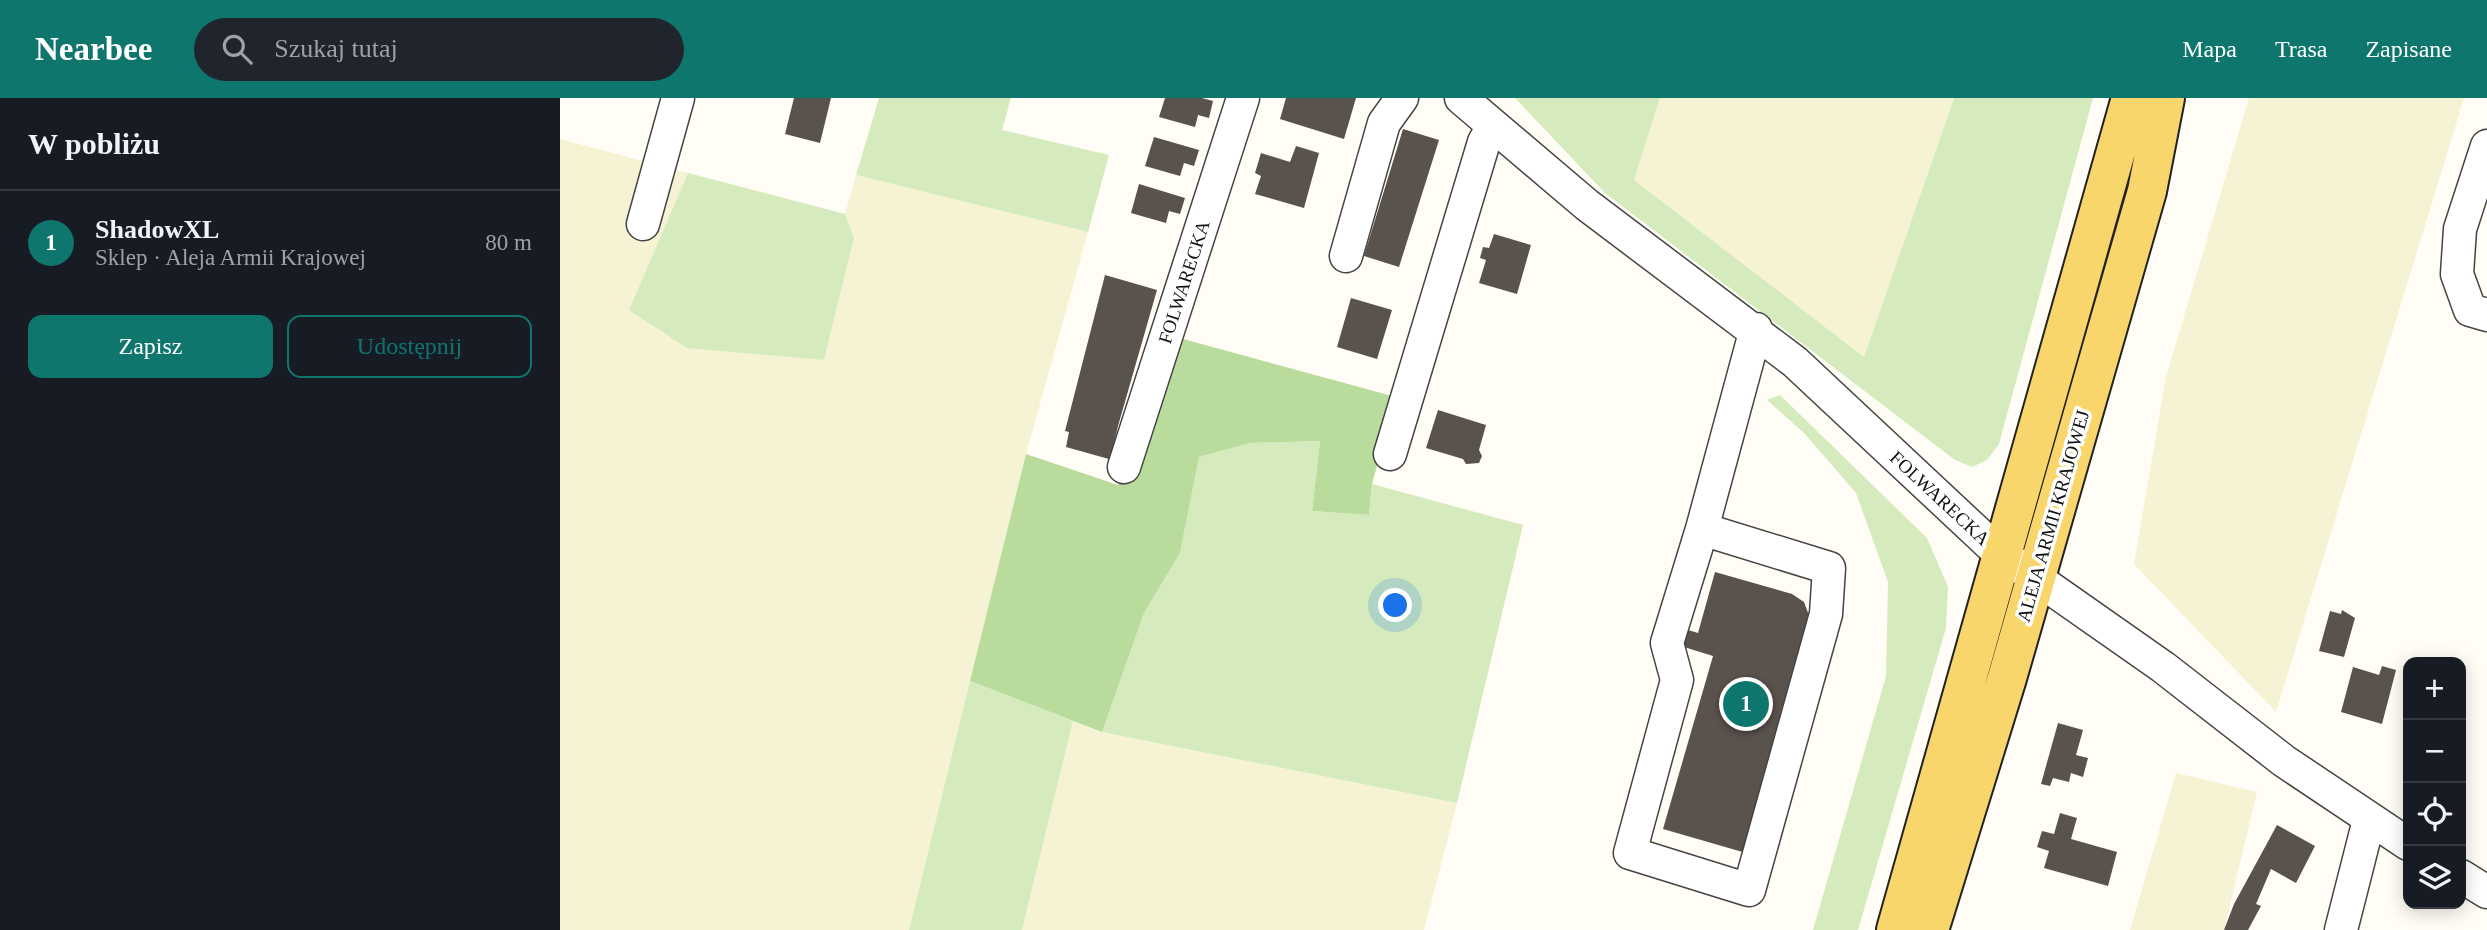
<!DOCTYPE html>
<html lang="pl">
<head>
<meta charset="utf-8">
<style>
	:root { --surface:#171b24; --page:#20242c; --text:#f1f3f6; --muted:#9ea1a6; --line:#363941; --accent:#0f766e }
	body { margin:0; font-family:Georgia,serif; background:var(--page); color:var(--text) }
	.controls { position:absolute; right:21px; bottom:21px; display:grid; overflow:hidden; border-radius:14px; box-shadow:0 4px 18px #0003 }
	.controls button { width:63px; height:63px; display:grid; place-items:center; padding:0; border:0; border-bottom:2px solid var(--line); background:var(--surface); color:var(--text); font:35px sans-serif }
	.you { position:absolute; left:836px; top:508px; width:24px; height:24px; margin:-18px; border:5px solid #fff; border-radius:50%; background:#1a73e8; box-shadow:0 0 0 10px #1a73e833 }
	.badge { display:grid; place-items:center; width:46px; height:46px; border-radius:50%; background:var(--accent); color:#fff; font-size:23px; font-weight:700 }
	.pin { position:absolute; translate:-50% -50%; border:4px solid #fff; box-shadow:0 2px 7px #0006 }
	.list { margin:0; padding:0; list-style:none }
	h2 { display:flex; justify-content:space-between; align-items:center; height:91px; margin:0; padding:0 28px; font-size:30px }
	h2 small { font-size:23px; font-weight:400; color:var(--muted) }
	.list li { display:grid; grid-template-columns:46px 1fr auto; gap:21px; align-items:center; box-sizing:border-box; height:105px; padding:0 28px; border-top:2px solid var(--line) }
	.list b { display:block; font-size:26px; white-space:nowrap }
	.list p { margin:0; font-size:23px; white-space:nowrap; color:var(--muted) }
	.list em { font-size:23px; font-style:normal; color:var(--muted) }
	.actions { display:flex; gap:14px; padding:21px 28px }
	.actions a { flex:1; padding:16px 0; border:2px solid var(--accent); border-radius:14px; text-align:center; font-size:24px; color:var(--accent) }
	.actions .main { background:var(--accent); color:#fff }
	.icon { flex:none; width:38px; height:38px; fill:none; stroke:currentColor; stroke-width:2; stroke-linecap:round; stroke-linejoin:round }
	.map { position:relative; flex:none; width:1927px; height:832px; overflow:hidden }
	header { display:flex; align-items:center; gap:42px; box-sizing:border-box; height:98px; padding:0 35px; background:var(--accent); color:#fff }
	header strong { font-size:33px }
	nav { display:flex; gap:38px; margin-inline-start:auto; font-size:24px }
	.search { width:490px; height:63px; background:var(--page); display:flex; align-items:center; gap:18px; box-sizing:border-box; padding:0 24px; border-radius:38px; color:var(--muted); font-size:26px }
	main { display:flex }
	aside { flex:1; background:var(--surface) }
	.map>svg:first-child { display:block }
	.farmland { fill:#f6f3d4 }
	.green { fill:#d5ebbd }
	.forest { fill:#b9dc9c }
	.building { fill:#5a524d }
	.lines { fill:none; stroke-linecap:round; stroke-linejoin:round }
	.minor-casing { stroke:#444; stroke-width:35 }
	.major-casing { stroke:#222; stroke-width:42 }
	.minor { stroke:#fff; stroke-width:32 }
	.major { stroke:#f9d66b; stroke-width:38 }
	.labels { text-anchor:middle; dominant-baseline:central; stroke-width:7; stroke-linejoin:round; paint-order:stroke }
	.street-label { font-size:19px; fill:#111; stroke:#fff }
</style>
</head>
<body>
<header>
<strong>Nearbee</strong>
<div class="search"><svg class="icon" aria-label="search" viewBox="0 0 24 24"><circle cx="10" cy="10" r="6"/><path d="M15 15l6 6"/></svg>Szukaj tutaj</div>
<nav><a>Mapa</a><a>Trasa</a><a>Zapisane</a></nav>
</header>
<main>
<aside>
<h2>W pobliżu<small></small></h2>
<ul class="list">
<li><span class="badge">1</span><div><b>ShadowXL</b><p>Sklep · Aleja Armii Krajowej</p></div><em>80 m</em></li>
</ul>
<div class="actions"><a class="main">Zapisz</a><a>Udostępnij</a></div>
</aside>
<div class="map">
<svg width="1927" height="832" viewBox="0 0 1927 832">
	<rect width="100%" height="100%" fill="#fffdf5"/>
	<!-- farmland -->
	<path class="farmland" d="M 1100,0 L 1394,0 L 1304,259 L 1074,82 Z
		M 1689,0 L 1904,0 L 1716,614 L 1574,466 L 1606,279 Z
		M 0,41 L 128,75 L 69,212 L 264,262 L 294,140 L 285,116 L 296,77 L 528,134 L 466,356 L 349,832 L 0,832 Z
		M 513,623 L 542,634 L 897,705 L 864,832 L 462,832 Z
		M 1616,675 L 1697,694 L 1664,832 L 1570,832 Z"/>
	<!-- green -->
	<path class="green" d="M 319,0 L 451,0 L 442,32 L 549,57 L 528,134 L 296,77 Z
		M 955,0 L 1100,0 L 1074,82 L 1304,259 L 1394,0 L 1533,0 L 1439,346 L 1427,362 L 1412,369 L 1395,362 L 1045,95 Z
		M 128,75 L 285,116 L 294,140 L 264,262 L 127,250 L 69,212 Z
		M 1220,297 L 1367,440 L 1388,489 L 1386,530 L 1298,832 L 1253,832 L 1326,578 L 1328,484 L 1296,395 L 1245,336 L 1207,302 Z
		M 760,343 L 752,413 L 809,417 L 812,386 L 963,427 L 897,705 L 542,634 L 584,515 L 620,455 L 639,359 L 690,345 Z
		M 410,583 L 513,623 L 462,832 L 349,832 Z"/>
	<!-- forest -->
	<path class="forest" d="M 605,236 L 836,299 L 812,386 L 809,417 L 752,413 L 760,343 L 690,345 L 639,359 L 620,455 L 584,515 L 542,634 L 410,583 L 466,356 L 558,387 Z"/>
	<!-- building -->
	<path class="building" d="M 234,0 L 271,0 L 260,45 L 225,36 Z
		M 605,0 L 642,0 L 653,3 L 649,20 L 638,17 L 635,29 L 599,19 Z
		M 726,0 L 796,0 L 784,41 L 720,21 Z
		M 843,31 L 879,42 L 839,169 L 804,158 Z
		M 594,39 L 639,52 L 634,68 L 624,65 L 620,78 L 585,68 Z
		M 736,48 L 759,55 L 744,110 L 695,96 L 701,78 L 695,75 L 701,55 L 730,64 Z
		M 579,86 L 625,100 L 620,116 L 609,113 L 606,125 L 571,115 Z
		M 934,136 L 971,147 L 957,196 L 919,185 L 926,162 L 920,160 L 923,149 L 929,150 Z
		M 545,177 L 597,192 L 558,328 L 554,345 L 561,347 L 556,363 L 506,349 L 509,334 L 505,333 Z
		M 791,200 L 832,212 L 817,261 L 777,249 Z
		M 878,312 L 926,327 L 919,352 L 922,358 L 919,365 L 906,366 L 903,361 L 866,350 Z
		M 1155,474 L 1232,496 L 1244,504 L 1250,520 L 1186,755 L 1103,731 L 1153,558 L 1124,549 L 1128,532 L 1138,535 Z
		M 1782,512 L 1795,520 L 1784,559 L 1759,553 L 1770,513 L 1781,516 Z
		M 1822,568 L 1836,572 L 1822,626 L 1781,614 L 1793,569 L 1819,577 Z
		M 1498,625 L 1523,632 L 1516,657 L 1528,660 L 1523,679 L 1511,675 L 1509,684 L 1493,680 L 1490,688 L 1481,686 Z
		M 1500,715 L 1517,720 L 1511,741 L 1557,754 L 1548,788 L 1484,770 L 1489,753 L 1477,749 L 1482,733 L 1494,736 Z
		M 1717,727 L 1755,748 L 1736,785 L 1711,771 L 1696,806 L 1701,808 L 1688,832 L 1664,832 L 1674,806 Z"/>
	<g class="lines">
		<!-- minor casing -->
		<g class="minor-casing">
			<path id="minor" d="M 901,0 L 1027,107 L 1235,264 L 1436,452 L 1603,569 L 1724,663 L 1848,746
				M 1927,48 L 1900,131 L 1897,176 L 1910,212 L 1927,217
				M 83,126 L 118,0
				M 786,158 L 824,25 L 842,0
				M 830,356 L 924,44 L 933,28
				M 564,369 L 683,0
				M 1142,431 L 1107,545 L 1117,582 L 1070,755 L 1189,792 L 1266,516 L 1269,470 L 1142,431 L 1196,231
				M 1901,778 L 1927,794
				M 1781,832 L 1809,722"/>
		</g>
		<!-- major casing -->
		<g class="major-casing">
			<path id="major" d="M 1336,832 L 1571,0
				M 1369,832 L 1447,580 L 1587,93 L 1605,0"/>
		</g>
		<!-- minor -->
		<use href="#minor" class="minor"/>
		<!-- major -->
		<use href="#major" class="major"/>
	</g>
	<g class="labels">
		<!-- street labels -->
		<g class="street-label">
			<text transform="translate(624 184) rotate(-72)">FOLWARECKA</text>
			<text transform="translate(1380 400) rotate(43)">FOLWARECKA</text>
			<text transform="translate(1493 418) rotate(-74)">ALEJA ARMII KRAJOWEJ</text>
		</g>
	</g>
</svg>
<div class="controls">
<button>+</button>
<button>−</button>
<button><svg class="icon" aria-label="locate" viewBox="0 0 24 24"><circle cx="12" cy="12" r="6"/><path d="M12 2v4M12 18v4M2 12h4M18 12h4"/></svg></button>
<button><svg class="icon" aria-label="layers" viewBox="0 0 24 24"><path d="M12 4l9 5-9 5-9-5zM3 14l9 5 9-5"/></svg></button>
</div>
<div class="you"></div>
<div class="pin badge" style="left:1186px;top:606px">1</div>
</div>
</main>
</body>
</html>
